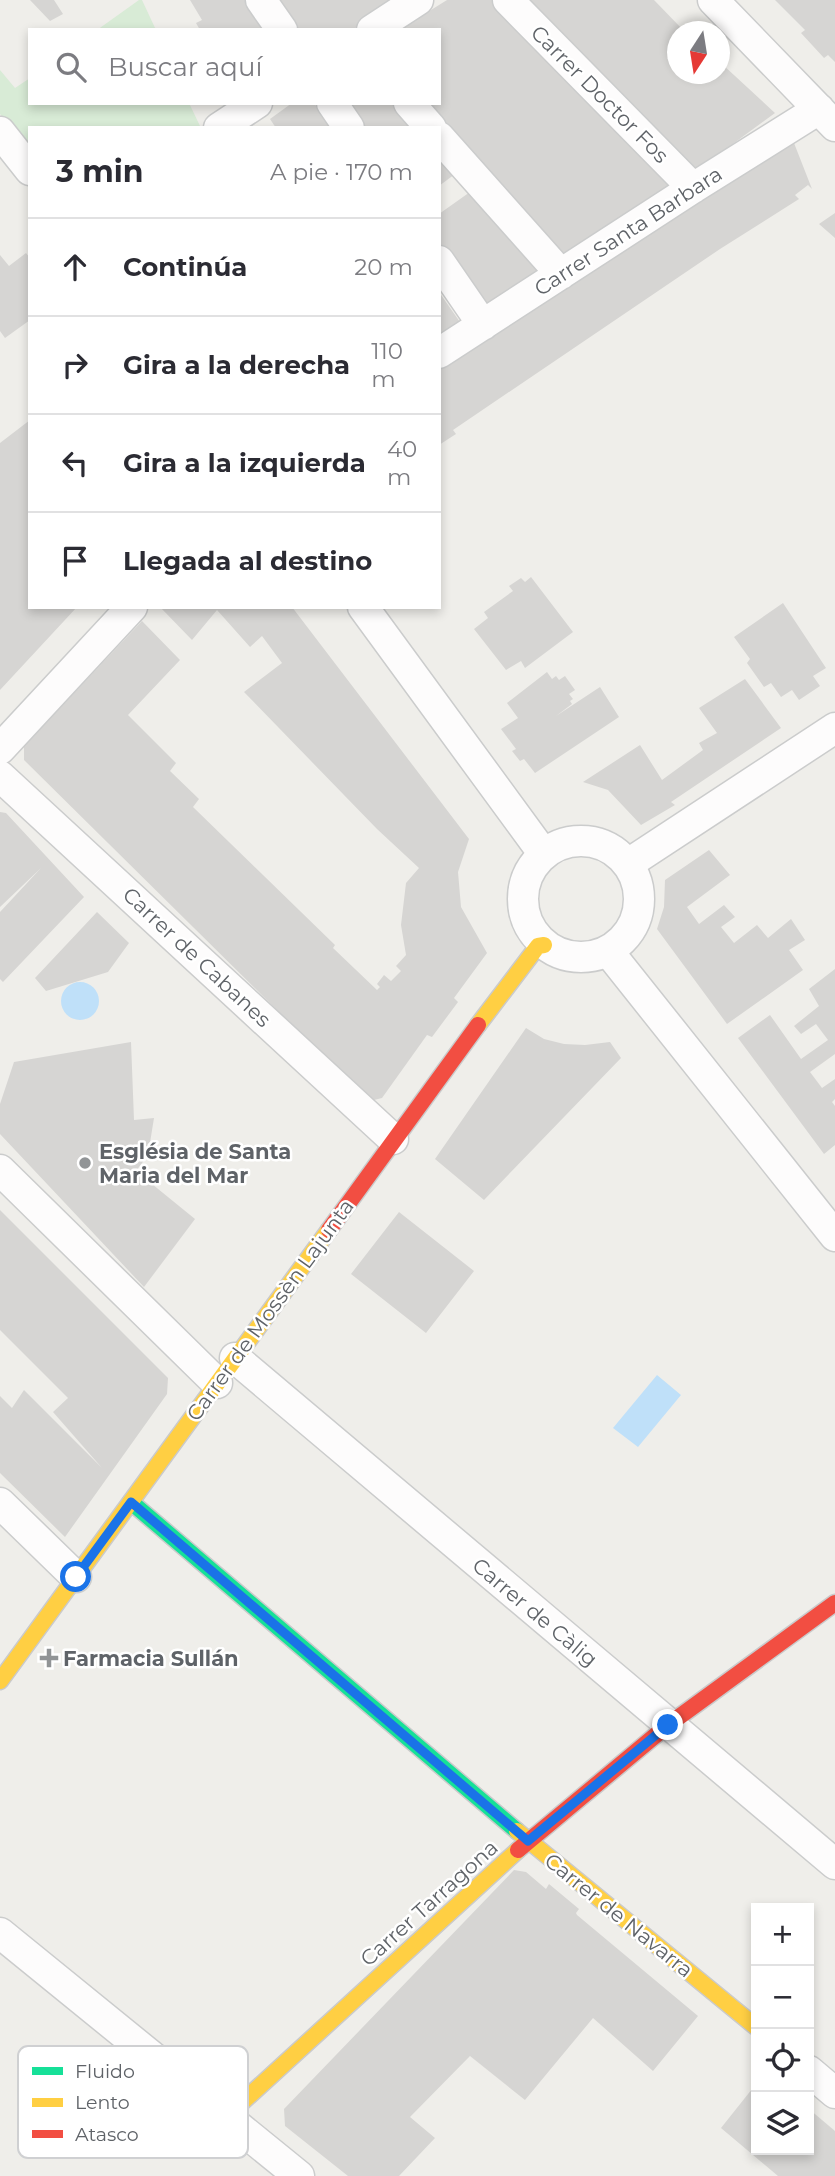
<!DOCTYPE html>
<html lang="es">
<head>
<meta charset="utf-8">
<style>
	:root { --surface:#fff; --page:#f2f2f3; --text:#2b2b33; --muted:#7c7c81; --line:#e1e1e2 }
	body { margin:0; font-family:Montserrat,sans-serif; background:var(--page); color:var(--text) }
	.controls { position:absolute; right:21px; bottom:21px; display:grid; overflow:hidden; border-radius:0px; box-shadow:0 4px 10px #0003 }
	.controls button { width:63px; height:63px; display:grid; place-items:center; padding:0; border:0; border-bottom:2px solid var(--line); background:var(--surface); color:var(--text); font:35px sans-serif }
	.compass { position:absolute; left:667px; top:21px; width:63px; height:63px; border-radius:50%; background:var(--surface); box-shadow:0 4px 10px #0003; rotate:192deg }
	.stop { position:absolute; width:21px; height:21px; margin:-16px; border:5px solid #1a73e8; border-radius:50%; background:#fff }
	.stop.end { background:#1a73e8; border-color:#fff; box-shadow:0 2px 7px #0008 }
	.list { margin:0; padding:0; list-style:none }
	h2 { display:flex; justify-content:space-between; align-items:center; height:91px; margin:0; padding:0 28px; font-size:30px }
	h2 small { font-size:23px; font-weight:400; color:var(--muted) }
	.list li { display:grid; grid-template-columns:46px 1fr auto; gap:21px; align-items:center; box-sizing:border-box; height:98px; padding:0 28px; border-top:2px solid var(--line) }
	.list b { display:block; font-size:26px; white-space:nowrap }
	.list em { font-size:23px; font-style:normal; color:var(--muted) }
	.icon { flex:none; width:38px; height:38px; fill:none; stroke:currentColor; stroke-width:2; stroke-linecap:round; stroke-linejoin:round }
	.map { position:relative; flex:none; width:835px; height:2176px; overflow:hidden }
	.search { position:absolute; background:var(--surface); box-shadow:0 4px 10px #0003; left:28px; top:28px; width:413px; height:77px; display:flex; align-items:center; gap:18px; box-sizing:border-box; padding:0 24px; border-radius:0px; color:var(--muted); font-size:26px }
	.panel { position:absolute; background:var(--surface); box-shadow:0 4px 10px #0003; left:28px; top:126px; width:413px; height:483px; border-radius:0px }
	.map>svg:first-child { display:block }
	.green { fill:#d8ebd6 }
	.water { fill:#bfe0f9 }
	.building { fill:#d6d5d3 }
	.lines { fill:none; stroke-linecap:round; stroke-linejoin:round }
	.street-casing { stroke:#cbcccc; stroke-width:33 }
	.fast-casing { stroke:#cacacb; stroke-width:19 }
	.slow-casing { stroke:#cacacb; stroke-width:19 }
	.jam-casing { stroke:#cacacb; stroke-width:19 }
	.street { stroke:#fdfcfc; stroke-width:30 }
	.fast { stroke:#16e098; stroke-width:16 }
	.slow { stroke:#ffcf43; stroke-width:16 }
	.jam { stroke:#f24e42; stroke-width:16 }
	.route { stroke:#1a73e8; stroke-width:9 }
	.poi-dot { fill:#919496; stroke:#fff; stroke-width:2.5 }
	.labels { text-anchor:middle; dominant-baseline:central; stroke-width:5; stroke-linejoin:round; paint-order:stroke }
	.street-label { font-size:21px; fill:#5f6368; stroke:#fff }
	.poi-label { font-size:21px; font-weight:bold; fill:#5f6368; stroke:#fff; text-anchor:start }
	.key { fill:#fff; stroke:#cfd0d2; stroke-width:2 }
	.key-label { font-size:19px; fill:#5f6368 }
</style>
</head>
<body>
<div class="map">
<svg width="835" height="2176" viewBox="0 0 835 2176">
	<rect width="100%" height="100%" fill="#efeeea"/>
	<!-- green -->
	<path class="green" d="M 139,0 L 142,0 L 156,30 L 97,30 Z
		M 0,70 L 15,88 L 30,78 L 30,103 L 189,103 L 200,126 L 197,128 L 30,128 L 30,153 L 0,114 Z"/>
	<!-- water -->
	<path class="water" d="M61 1001a19 19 0 1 1 38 0a19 19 0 1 1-38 0Z
		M 657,1375 L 681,1395 L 638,1447 L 613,1428 Z"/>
	<!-- building -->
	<path class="building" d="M 30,0 L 54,0 L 63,14 L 50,21 Z
		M 190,0 L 246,0 L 265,30 L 200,30 L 196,23 L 202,20 Z
		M 275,0 L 398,0 L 352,30 L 298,30 Z
		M 447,0 L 493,0 L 672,188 L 562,260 L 425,103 L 439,103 L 439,30 L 399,30 Z
		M 526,0 L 654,0 L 685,32 L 677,32 L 677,74 L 720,74 L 720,66 L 722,64 L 775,113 L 692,174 Z
		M 775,0 L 835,0 L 835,62 L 828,55 L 824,58 L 801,33 L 805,30 Z
		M 292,103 L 314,103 L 330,128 L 276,128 L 270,119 Z
		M 344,103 L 393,103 L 414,128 L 361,128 Z
		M 780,139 L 794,143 L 812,189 L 808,185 L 795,195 L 799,199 L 720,249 L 453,430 L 456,434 L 439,445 L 439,370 Z
		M 439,157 L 455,174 L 439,186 Z
		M 470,192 L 541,274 L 484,311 L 439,245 L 439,214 Z
		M 835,213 L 835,238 L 819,224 Z
		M 26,253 L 30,258 L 30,320 L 5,338 L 0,331 L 0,255 L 9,266 Z
		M 439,292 L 462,325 L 439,343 Z
		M 30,420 L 30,607 L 77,607 L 0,690 L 0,443 Z
		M 531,577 L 573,632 L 525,668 L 521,661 L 506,670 L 474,629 L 488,618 L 484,612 L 513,591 L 509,586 L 521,578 L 525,582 Z
		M 783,603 L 826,668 L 813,676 L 820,686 L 799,700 L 792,690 L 781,697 L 771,683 L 764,687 L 747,663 L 750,659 L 734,637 Z
		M 160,607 L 292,607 L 469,839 L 458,872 L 461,907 L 487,953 L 454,998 L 458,1002 L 432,1037 L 427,1035 L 382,1098 L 374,1100 L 280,1013 L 24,760 L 24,746 L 142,621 L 180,660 L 128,715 L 176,763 L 170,771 L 199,799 L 193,807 L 335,945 L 333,948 L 377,990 L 380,987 L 377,984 L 384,975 L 391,981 L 401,971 L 396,966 L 406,955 L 401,925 L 406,883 L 419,868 L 377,829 L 244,692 L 282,663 L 262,636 L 250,647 L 217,610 L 192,640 Z
		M 547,672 L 552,679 L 556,676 L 559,680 L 565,676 L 575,690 L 569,694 L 573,699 L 570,701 L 572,704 L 556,716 L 600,687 L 619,717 L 535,773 L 524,759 L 520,761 L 512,751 L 516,749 L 501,729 L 518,718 L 507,703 Z
		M 745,679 L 781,728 L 671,802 L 675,805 L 641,825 L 608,790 L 583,782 L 640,745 L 662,780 L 703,750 L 699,743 L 717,733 L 699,708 Z
		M 0,812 L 6,813 L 84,897 L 3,982 L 0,979 L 0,912 L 41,868 L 0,907 Z
		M 709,850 L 730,875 L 687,907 L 699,924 L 724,905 L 735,917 L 721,927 L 734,943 L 757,925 L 768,938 L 791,919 L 805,940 L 789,950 L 803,970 L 727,1024 L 657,929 L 664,907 L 665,880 Z
		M 97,912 L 129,943 L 108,972 L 46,991 L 35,978 Z
		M 835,969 L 835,1054 L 810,1072 L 822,1088 L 835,1079 L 835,1099 L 832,1102 L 835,1106 L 835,1145 L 824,1154 L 738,1038 L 770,1015 L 801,1059 L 828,1040 L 816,1024 L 801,1034 L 794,1026 L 819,1006 L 809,989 Z
		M 526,1028 L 544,1039 L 564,1044 L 585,1045 L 610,1042 L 621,1058 L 484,1200 L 435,1159 Z
		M 131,1042 L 134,1120 L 154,1118 L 148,1155 L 136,1171 L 195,1219 L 144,1287 L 0,1134 L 0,1104 L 14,1062 Z
		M 0,1210 L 168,1378 L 167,1394 L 65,1537 L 0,1473 L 0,1396 L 12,1408 L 24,1390 L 102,1468 L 53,1412 L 68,1398 L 0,1330 Z
		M 399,1212 L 474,1271 L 426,1333 L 351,1274 Z
		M 514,1870 L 526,1872 L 546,1889 L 549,1884 L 579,1909 L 576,1913 L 577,1915 L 698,2016 L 653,2071 L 593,2018 L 525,2100 L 470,2056 L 410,2117 L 435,2138 L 399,2176 L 348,2176 L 285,2126 L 284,2109 Z
		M 756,2084 L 756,2150 L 809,2150 L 809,2109 L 835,2131 L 835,2176 L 778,2176 L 721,2128 Z"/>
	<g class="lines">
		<!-- street casing -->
		<g class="street-casing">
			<path id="street" d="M 261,0 L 282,30
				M 508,0 L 693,188
				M 713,0 L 835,126
				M 372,30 L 418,0
				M 332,103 L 349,128
				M 409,103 L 431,128
				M 219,128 L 257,103
				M 0,132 L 30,170
				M 439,137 L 561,274
				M 439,261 L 483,325
				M 439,353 L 693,188 L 819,109
				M 363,607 L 543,853
				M 0,749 L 132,607
				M 0,776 L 393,1139
				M523 899a58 58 0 1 1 116 0a58 58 0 1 1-116 0Z
				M 628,864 L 835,728
				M 608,951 L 835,1236
				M 0,1170 L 217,1383
				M 235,1358 L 835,1864
				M 0,1503 L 76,1577
				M 0,1933 L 299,2176
				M 809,2071 L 835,2093"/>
		</g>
		<!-- fast casing -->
		<g class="fast-casing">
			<path id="fast" d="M 131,1502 L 517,1831"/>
		</g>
		<!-- slow casing -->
		<g class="slow-casing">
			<path id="slow" d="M 478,1025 L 538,946 L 544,945
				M 0,1681 L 329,1230
				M 517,1831 L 756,2027
				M 227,2116 L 518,1850"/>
		</g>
		<!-- jam casing -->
		<g class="jam-casing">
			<path id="jam" d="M 329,1230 L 478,1025
				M 518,1850 L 668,1725 L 835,1603"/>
		</g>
		<!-- street -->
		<use href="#street" class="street"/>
		<!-- fast -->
		<use href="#fast" class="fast"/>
		<!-- slow -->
		<use href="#slow" class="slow"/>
		<!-- jam -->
		<use href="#jam" class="jam"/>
	</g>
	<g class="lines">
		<!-- route -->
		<path class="route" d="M 76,1577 L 131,1502 L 528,1841 L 668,1725"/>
	</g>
	<!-- markers -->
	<g class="poi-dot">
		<circle cx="85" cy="1163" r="7"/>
		<path d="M45.5 1647.5h7v7h7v7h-7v7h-7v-7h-7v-7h7z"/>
	</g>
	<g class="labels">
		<!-- street labels -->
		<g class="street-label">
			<text transform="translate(600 94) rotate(45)">Carrer Doctor Fos</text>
			<text transform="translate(628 231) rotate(-33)">Carrer Santa Barbara</text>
			<text transform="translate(197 957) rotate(43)">Carrer de Cabanes</text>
			<text transform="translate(270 1310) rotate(-54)">Carrer de Mossèn Lajunta</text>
			<text transform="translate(535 1612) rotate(40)">Carrer de Càlig</text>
			<text transform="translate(429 1903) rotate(-42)">Carrer Tarragona</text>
			<text transform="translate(619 1915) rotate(39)">Carrer de Navarra</text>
		</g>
		<!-- poi labels -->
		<g class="poi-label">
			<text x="99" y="1151">Església de Santa<tspan x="99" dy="24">Maria del Mar</tspan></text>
			<text x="63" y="1658">Farmacia Sullán</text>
		</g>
	</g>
	<!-- legend -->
	<rect x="18" y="2046" width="230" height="112" rx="10" class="key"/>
	<rect x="32" y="2067" width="31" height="8" fill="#16e098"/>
	<rect x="32" y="2098" width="31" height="9" fill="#ffcf43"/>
	<rect x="32" y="2130" width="31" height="8" fill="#f24e42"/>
	<g class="key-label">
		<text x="75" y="2078">Fluido</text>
		<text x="75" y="2109">Lento</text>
		<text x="75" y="2141">Atasco</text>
	</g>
</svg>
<div class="controls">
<button>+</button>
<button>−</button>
<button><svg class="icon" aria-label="locate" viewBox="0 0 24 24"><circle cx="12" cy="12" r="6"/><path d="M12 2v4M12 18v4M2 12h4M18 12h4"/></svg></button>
<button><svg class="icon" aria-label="layers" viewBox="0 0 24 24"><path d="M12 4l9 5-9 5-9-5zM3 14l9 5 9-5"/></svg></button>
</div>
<svg class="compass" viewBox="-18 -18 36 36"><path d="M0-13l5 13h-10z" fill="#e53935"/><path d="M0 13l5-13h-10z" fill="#7c7c81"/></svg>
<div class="stop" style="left:76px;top:1577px"></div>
<div class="stop end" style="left:668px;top:1725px"></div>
<div class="search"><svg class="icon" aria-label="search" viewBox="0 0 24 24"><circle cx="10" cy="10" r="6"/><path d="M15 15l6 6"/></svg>Buscar aquí</div>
<section class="panel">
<h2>3 min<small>A pie · 170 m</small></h2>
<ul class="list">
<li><svg class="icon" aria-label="ahead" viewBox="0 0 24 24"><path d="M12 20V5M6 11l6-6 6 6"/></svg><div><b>Continúa</b></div><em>20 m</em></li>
<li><svg class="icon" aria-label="right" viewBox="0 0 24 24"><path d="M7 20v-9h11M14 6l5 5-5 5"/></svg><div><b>Gira a la derecha</b></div><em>110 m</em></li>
<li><svg class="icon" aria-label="left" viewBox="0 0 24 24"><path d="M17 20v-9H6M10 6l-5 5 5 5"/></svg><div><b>Gira a la izquierda</b></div><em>40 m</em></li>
<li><svg class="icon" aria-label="arrive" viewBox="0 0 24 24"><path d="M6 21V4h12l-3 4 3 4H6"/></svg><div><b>Llegada al destino</b></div></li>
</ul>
</section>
</div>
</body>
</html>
